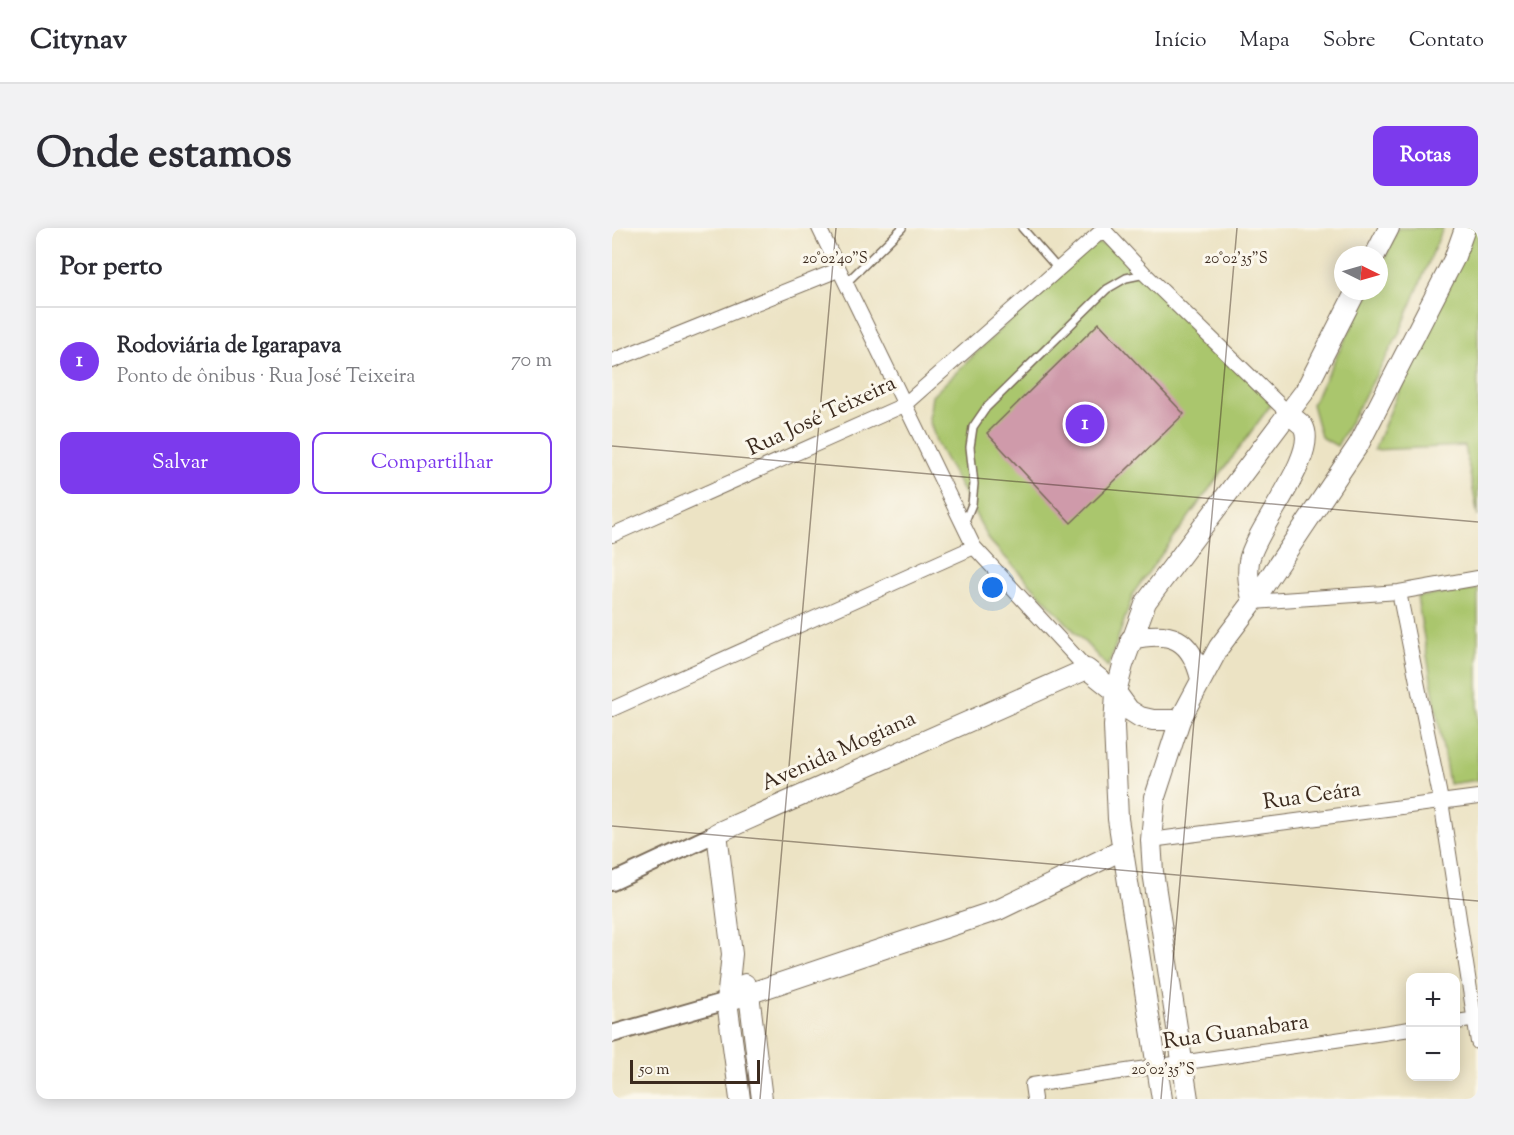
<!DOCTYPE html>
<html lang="pt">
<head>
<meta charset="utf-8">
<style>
	:root { --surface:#fff; --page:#f2f2f3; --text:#2b2b33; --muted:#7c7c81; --line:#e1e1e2; --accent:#7c3aed }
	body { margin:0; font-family:"Sorts Mill Goudy",serif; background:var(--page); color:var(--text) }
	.controls { position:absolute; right:18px; bottom:18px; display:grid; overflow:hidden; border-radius:12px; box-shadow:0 3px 15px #0003 }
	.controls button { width:54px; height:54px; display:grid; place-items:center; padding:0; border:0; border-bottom:2px solid var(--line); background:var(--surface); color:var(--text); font:30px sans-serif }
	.compass { position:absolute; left:722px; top:18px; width:54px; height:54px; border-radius:50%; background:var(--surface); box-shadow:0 3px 15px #0003; rotate:95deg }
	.scale { position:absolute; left:18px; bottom:15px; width:130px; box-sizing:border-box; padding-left:6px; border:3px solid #3b2a1e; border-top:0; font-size:16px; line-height:21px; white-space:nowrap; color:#3b2a1e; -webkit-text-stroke:4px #fbf7ec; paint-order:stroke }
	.you { position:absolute; left:381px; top:360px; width:21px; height:21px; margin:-15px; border:4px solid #fff; border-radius:50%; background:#1a73e8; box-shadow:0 0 0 9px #1a73e833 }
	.badge { display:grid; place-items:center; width:39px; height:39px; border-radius:50%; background:var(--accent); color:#fff; font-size:20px; font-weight:700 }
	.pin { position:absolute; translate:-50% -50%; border:3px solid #fff; box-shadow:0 2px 6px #0006 }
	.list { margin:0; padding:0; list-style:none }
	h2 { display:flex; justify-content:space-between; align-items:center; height:78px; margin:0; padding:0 24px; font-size:26px }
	h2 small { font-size:20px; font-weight:400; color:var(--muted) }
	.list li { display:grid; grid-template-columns:39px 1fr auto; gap:18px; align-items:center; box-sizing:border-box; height:108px; padding:0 24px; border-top:2px solid var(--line) }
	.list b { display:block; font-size:22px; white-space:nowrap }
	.list p { margin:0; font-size:20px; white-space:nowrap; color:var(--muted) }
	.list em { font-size:20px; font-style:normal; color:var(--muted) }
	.actions { display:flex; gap:12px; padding:18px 24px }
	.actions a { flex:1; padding:14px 0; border:2px solid var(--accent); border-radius:12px; text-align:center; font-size:21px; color:var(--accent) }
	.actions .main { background:var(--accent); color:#fff }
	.map { position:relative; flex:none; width:866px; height:871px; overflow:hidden; border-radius:12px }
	header { display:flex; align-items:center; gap:36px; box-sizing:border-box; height:84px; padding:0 30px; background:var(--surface); border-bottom:2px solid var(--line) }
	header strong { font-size:28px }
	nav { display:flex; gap:33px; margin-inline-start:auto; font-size:21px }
	.intro { display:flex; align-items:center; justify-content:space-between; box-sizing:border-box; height:144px; padding:0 36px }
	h1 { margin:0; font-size:42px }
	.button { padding:15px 27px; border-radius:12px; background:var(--accent); color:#fff; font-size:21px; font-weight:700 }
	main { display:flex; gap:36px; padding:0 36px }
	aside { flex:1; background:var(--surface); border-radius:12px; box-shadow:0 3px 15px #0003 }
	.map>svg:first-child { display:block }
	.green { fill:#aac66d; stroke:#727846; stroke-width:1.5 }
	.building { fill:#cf9aaa }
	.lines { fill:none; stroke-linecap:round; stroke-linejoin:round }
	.service-casing { stroke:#796b58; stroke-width:10 }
	.minor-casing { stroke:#796b58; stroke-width:16 }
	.tertiary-casing { stroke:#796b58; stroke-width:20 }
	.secondary-casing { stroke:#796b58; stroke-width:22 }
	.service { stroke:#fff; stroke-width:7 }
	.minor { stroke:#fff; stroke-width:14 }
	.tertiary { stroke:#fff; stroke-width:16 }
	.secondary { stroke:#fff; stroke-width:20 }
	.ticks { fill:none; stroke:#3b2a1e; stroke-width:1.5; stroke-opacity:0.45 }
	.labels { text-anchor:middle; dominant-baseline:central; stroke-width:6; stroke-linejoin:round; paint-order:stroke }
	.street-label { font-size:22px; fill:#3b2a1e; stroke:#fbf7ec }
	.ticks-label { font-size:15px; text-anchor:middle; fill:#3b2a1e; stroke:#fbf7ec; stroke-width:6; stroke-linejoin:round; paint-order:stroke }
</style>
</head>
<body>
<header>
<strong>Citynav</strong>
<nav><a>Início</a><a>Mapa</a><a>Sobre</a><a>Contato</a></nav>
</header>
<div class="intro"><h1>Onde estamos</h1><a class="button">Rotas</a></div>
<main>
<aside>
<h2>Por perto<small></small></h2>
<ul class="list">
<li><span class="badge">1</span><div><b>Rodoviária de Igarapava</b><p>Ponto de ônibus · Rua José Teixeira</p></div><em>70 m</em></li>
</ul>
<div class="actions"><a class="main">Salvar</a><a>Compartilhar</a></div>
</aside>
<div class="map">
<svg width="866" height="871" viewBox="0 0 866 871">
	<rect width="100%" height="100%" fill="#fbf7ec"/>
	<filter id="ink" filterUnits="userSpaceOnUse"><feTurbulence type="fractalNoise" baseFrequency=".0167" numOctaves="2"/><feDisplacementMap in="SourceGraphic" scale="12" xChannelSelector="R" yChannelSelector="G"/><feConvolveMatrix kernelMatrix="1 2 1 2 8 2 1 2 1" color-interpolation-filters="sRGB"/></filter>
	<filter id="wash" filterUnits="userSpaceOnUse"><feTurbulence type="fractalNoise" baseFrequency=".008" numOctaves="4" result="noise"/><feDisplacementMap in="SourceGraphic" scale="24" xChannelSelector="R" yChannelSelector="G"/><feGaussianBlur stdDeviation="1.35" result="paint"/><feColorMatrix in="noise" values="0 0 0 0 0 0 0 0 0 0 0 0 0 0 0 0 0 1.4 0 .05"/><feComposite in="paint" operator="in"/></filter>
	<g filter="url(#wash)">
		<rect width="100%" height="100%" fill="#ece3c4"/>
		<!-- green -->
		<path class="green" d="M 786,0 L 831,0 L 787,106 L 725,218 L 709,209 L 700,176 L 758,63 L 767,63 L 767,44 Z
			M 853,0 L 866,0 L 866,289 L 853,218 L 762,222 L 842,31 Z
			M 478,14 L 502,19 L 663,171 L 522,364 L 496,439 L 378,313 L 325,216 L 317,191 L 320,168 Z
			M 866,361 L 866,552 L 837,556 L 805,369 Z"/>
		<g id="blocks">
			<!-- building -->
			<path class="building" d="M 487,95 L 572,186 L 459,295 L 375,205 Z"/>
		</g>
	</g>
	<g filter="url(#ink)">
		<use href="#blocks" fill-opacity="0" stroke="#796b58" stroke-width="1.5"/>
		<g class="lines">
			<!-- service casing -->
			<g class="service-casing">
				<path id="service" d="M 410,0 L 447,42
					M 234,55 L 290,0
					M 352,296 L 360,276 L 362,256 L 358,219 L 361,199 L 374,180 L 495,61 L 514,50 L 533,46"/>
			</g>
			<!-- minor casing -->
			<g class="minor-casing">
				<path id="minor" d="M 207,0 L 362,319 L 475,441
					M 490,0 L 533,46 L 677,186
					M 0,133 L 226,42
					M 0,307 L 292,177 L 493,0
					M 787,364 L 829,573 L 866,814
					M 641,374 L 787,364 L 866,350
					M 0,481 L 362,319
					M 539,612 L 866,569
					M 844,794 L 866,791
					M 422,871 L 420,857 L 798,801"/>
			</g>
			<!-- tertiary casing -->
			<g class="tertiary-casing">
				<path id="tertiary" d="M 0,654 L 105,605
					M 0,806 L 115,773"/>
			</g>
			<!-- secondary casing -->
			<g class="secondary-casing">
				<path id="secondary" d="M 763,27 L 777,0
					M 641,374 C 637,359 635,348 637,333 C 643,301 708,226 691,198 C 687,194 681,190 677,186
					M 519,411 C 559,402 579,410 589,451
					M 133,756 L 137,766 L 150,871
					M 115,773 L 386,682 L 510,622
					M 128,871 L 115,773 L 120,726 L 105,605 L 475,441 L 504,464 L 517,482 L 528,489 L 541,492 L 568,492
					M 550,871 L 506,591 L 502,498 L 504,464 L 511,437 L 534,374 L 693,163 L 744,63
					M 576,871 L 541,644 L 539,612 L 543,569 L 568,492 L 607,419 L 641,374 L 747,216 L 842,31 L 853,0"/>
			</g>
			<!-- service -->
			<use href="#service" class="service"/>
			<!-- minor -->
			<use href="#minor" class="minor"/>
			<!-- tertiary -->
			<use href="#tertiary" class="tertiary"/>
			<!-- secondary -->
			<use href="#secondary" class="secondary"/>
		</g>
	</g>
	<!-- ticks -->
	<path class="ticks" d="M 0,218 L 866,294M 0,598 L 866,673M 148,871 L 224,0M 549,871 L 625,0"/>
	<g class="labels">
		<!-- street labels -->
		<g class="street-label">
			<text transform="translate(210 189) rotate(-25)">Rua José Teixeira</text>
			<text transform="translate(227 524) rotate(-24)">Avenida Mogiana</text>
			<text transform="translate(700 569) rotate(-8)">Rua Ceára</text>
			<text transform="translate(624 805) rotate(-8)">Rua Guanabara</text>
		</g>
	</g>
	<g class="ticks-label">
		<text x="223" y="35">20°02'40"S</text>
		<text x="624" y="35">20°02'35"S</text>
		<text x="551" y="846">20°02'35"S</text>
	</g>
</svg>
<div class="controls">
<button>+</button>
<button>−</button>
</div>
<svg class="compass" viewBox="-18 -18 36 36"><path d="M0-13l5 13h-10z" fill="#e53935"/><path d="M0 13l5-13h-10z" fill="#7c7c81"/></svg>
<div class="scale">50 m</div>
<div class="you"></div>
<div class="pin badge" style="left:473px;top:196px">1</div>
</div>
</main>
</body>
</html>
